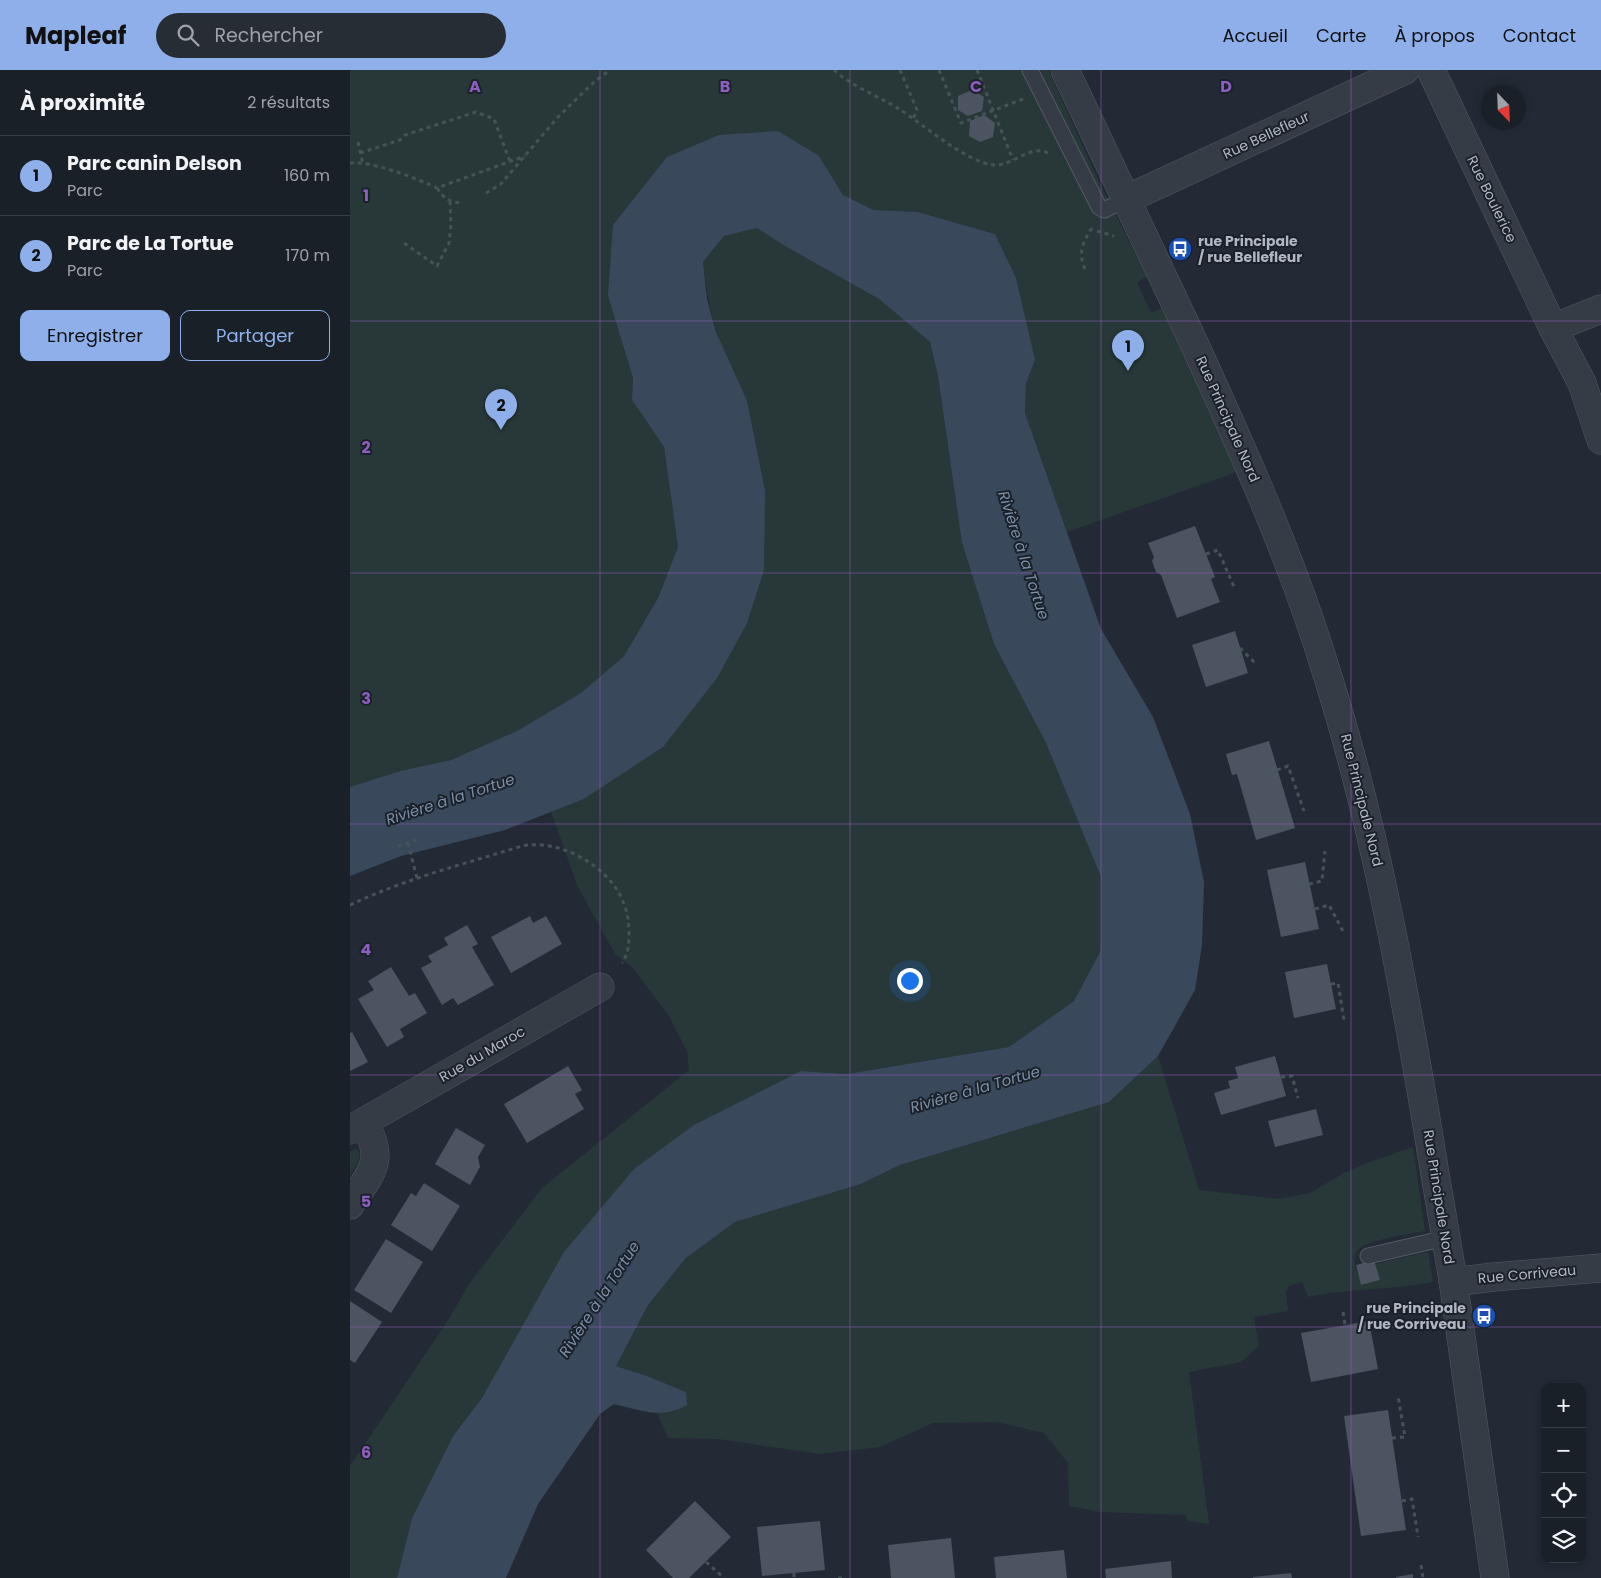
<!DOCTYPE html>
<html lang="fr">
<head>
<meta charset="utf-8">
<style>
	:root { --surface:#1a2028; --page:#272d34; --text:#f1f3f6; --muted:#9fa3a8; --line:#383e45; --accent:#8eafea }
	body { margin:0; font-family:Poppins,sans-serif; background:var(--page); color:var(--text) }
	.controls { position:absolute; right:15px; bottom:15px; display:grid; overflow:hidden; border-radius:10px; box-shadow:0 2px 8px #0003 }
	.controls button { width:45px; height:45px; display:grid; place-items:center; padding:0; border:0; border-bottom:1px solid var(--line); background:var(--surface); color:var(--text); font:25px sans-serif }
	.compass { position:absolute; left:1131px; top:15px; width:45px; height:45px; border-radius:50%; background:var(--surface); box-shadow:0 2px 8px #0003; rotate:157deg }
	.you { position:absolute; left:559px; top:910px; width:18px; height:18px; margin:-12px; border:4px solid #fff; border-radius:50%; background:#1a73e8; box-shadow:0 0 0 8px #1a73e833 }
	.badge { display:grid; place-items:center; width:32px; height:32px; border-radius:50%; background:var(--accent); color:#111; font-size:16px; font-weight:700 }
	.pin { position:absolute; translate:-50% -41px; filter:drop-shadow(0 1px 2px #0008) }
	.pin::after { content:''; position:absolute; top:26px; width:18px; height:15px; background:inherit; clip-path:polygon(0 0,100% 0,50% 100%) }
	.list { margin:0; padding:0; list-style:none }
	h2 { display:flex; justify-content:space-between; align-items:center; height:65px; margin:0; padding:0 20px; font-size:21px }
	h2 small { font-size:16px; font-weight:400; color:var(--muted) }
	.list li { display:grid; grid-template-columns:32px 1fr auto; gap:15px; align-items:center; box-sizing:border-box; height:80px; padding:0 20px; border-top:1px solid var(--line) }
	.list b { display:block; font-size:19px; white-space:nowrap }
	.list p { margin:0; font-size:16px; white-space:nowrap; color:var(--muted) }
	.list em { font-size:16px; font-style:normal; color:var(--muted) }
	.actions { display:flex; gap:10px; padding:15px 20px }
	.actions a { flex:1; padding:11px 0; border:1px solid var(--accent); border-radius:10px; text-align:center; font-size:18px; color:var(--accent) }
	.actions .main { background:var(--accent); color:#111 }
	.icon { flex:none; width:28px; height:28px; fill:none; stroke:currentColor; stroke-width:2; stroke-linecap:round; stroke-linejoin:round }
	.map { position:relative; flex:none; width:1251px; height:1508px; overflow:hidden }
	header { display:flex; align-items:center; gap:30px; box-sizing:border-box; height:70px; padding:0 25px; background:var(--accent); color:#111 }
	header strong { font-size:24px }
	nav { display:flex; gap:28px; margin-inline-start:auto; font-size:18px }
	.search { width:350px; height:45px; background:var(--page); display:flex; align-items:center; gap:12px; box-sizing:border-box; padding:0 18px; border-radius:28px; color:var(--muted); font-size:19px }
	main { display:flex }
	aside { flex:1; background:var(--surface) }
	.map>svg:first-child { display:block }
	.green { fill:#283838 }
	.water { fill:#3a485c }
	.building { fill:#4b5460 }
	.lines { fill:none; stroke-linecap:round; stroke-linejoin:round }
	.service-casing { stroke:#545a63; stroke-width:17 }
	.minor-casing { stroke:#545a63; stroke-width:29 }
	.tertiary-casing { stroke:#545a63; stroke-width:29 }
	.path { stroke:#445355; stroke-width:3; stroke-dasharray:4 4; stroke-linecap:butt }
	.service { stroke:#363c46; stroke-width:15 }
	.minor { stroke:#363c46; stroke-width:28 }
	.tertiary { stroke:#363c46; stroke-width:28 }
	.grid { fill:none; stroke:#8e5dc0; stroke-width:1; stroke-opacity:0.55 }
	.labels { text-anchor:middle; dominant-baseline:central; stroke-width:4; stroke-linejoin:round; paint-order:stroke }
	.street-label { font-size:14px; fill:#b1b7c2; stroke:#1b212a }
	.poi-label { font-size:14px; font-weight:bold; fill:#b1b7c2; stroke:#1b212a; text-anchor:start }
	.water-label { font-size:15px; font-style:italic; fill:#7c8ea7; stroke:#1b212a }
	.grid-label { font-size:16px; text-anchor:middle; font-weight:bold; fill:#8e5dc0; stroke:#1b212a; stroke-width:4; stroke-linejoin:round; paint-order:stroke }
</style>
</head>
<body>
<header>
<strong>Mapleaf</strong>
<div class="search"><svg class="icon" aria-label="search" viewBox="0 0 24 24"><circle cx="10" cy="10" r="6"/><path d="M15 15l6 6"/></svg>Rechercher</div>
<nav><a>Accueil</a><a>Carte</a><a>À propos</a><a>Contact</a></nav>
</header>
<main>
<aside>
<h2>À proximité<small>2 résultats</small></h2>
<ul class="list">
<li><span class="badge">1</span><div><b>Parc canin Delson</b><p>Parc</p></div><em>160 m</em></li>
<li><span class="badge">2</span><div><b>Parc de La Tortue</b><p>Parc</p></div><em>170 m</em></li>
</ul>
<div class="actions"><a class="main">Enregistrer</a><a>Partager</a></div>
</aside>
<div class="map">
<svg width="1251" height="1508" viewBox="0 0 1251 1508">
	<rect width="100%" height="100%" fill="#232a35"/>
	<!-- green -->
	<path class="green" d="M 0,0 L 698,0 L 753,120 L 797,207 L 787,212 L 801,243 L 812,238 L 887,402 L 717,462 L 675,343 L 676,314 L 685,290 L 645,164 L 568,142 L 524,140 L 493,125 L 469,86 L 258,226 L 283,308 L 282,330 L 314,377 L 328,477 L 308,528 L 274,586 L 231,623 L 167,661 L 101,690 L 50,701 L 0,717 Z
		M 407,158 L 435,176 L 529,229 L 580,272 L 588,306 L 612,473 L 644,574 L 696,673 L 751,807 L 751,880 L 724,931 L 659,977 L 497,1004 L 451,1001 L 132,1328 L 103,1366 L 62,1448 L 47,1508 L 0,1508 L 0,1396 L 99,1249 L 119,1214 L 192,1118 L 339,1000 L 337,981 L 319,946 L 283,898 L 265,884 L 228,817 L 201,742 L 234,729 L 313,677 L 373,280 C 361,251 357,223 353,192 L 374,166 Z
		M 808,986 L 849,1120 L 928,1129 L 960,1123 L 994,1103 L 1017,1093 L 1063,1077 L 1075,1161 C 1061,1164 1014,1170 1007,1181 C 1001,1189 1008,1207 1012,1215 L 1030,1210 L 1025,1194 L 1078,1182 L 1083,1212 C 1042,1220 999,1218 958,1227 L 952,1212 L 939,1216 L 936,1222 L 938,1241 L 904,1247 L 909,1276 L 891,1292 L 839,1302 L 859,1454 L 838,1451 L 836,1445 L 750,1442 L 719,1436 L 718,1393 L 694,1363 L 646,1352 L 583,1353 L 530,1377 L 470,1384 L 368,1369 L 318,1368 L 307,1343 L 326,1341 L 336,1322 L 297,1306 L 266,1296 L 298,1235 L 336,1188 L 385,1152 L 511,1114 L 550,1095 L 759,1032 Z
		M 4,1079 L 8,1080 C 12,1090 6,1096 0,1105 L 0,1082 Z"/>
	<!-- water -->
	<path class="water" d="M 428,61 L 469,86 L 493,125 L 524,140 L 568,142 L 645,164 L 666,208 L 685,290 L 676,314 L 675,343 L 751,559 L 803,647 L 840,744 L 854,812 L 852,875 L 845,920 L 808,986 L 759,1032 L 550,1095 L 511,1114 L 385,1152 L 336,1188 L 298,1235 L 266,1296 L 297,1306 L 336,1322 L 337,1335 C 311,1350 291,1340 264,1334 L 250,1344 L 188,1434 L 156,1508 L 47,1508 L 62,1448 L 103,1366 L 132,1328 L 214,1182 L 284,1099 L 344,1055 L 451,1001 L 497,1004 L 659,977 L 724,931 L 751,880 L 751,807 L 696,673 L 644,574 L 612,473 L 588,306 L 580,272 L 529,229 L 435,176 L 407,158 L 374,166 L 353,192 L 357,229 L 366,262 L 397,331 L 415,421 L 414,500 L 397,553 L 367,608 L 313,677 L 234,729 L 155,760 L 51,786 L 0,806 L 0,717 L 50,701 L 101,690 L 167,661 L 231,623 L 274,586 L 308,528 L 328,477 L 314,377 L 282,330 L 283,308 L 258,226 L 263,155 L 317,87 L 369,65 Z"/>
	<!-- building -->
	<path class="building" d="M 622,20 L 634,27 L 632,41 L 618,46 L 608,40 L 608,26 Z
		M 634,45 L 645,53 L 643,67 L 630,72 L 619,66 L 620,51 Z
		M 845,456 L 865,507 L 861,509 L 870,532 L 827,548 L 811,505 L 806,502 L 802,491 L 804,487 L 798,473 Z
		M 885,561 L 898,603 L 856,617 L 842,575 Z
		M 919,671 L 945,758 L 906,770 L 887,704 L 882,705 L 876,684 Z
		M 955,792 L 969,859 L 931,867 L 917,800 Z
		M 180,846 L 183,853 L 196,846 L 212,874 L 161,903 L 141,867 Z
		M 117,855 L 128,874 L 122,877 L 144,915 L 108,935 L 103,928 L 92,935 L 71,898 L 82,892 L 78,886 L 98,875 L 94,868 Z
		M 977,894 L 986,939 L 944,948 L 935,902 Z
		M 41,897 L 59,926 L 65,923 L 77,943 L 50,959 L 54,967 L 37,977 L 8,929 L 24,920 L 18,911 Z
		M 2,962 L 18,992 L 0,1001 L 0,963 Z
		M 925,986 L 936,1026 L 871,1045 L 864,1023 L 880,1018 L 878,1011 L 888,1008 L 885,997 Z
		M 218,996 L 232,1020 L 225,1024 L 234,1039 L 177,1073 L 154,1034 Z
		M 966,1039 L 973,1065 L 925,1077 L 918,1051 Z
		M 106,1058 L 135,1075 L 128,1087 L 130,1097 L 120,1115 L 85,1094 Z
		M 74,1113 L 110,1136 L 82,1181 L 41,1155 L 61,1123 L 66,1126 Z
		M 36,1169 L 73,1192 L 41,1243 L 4,1220 Z
		M 1024,1190 L 1030,1210 L 1011,1215 L 1006,1195 Z
		M 0,1231 L 32,1252 L 5,1293 L 0,1290 Z
		M 1019,1251 L 1028,1299 L 961,1312 L 951,1263 Z
		M 1038,1340 L 1056,1460 L 1011,1466 L 994,1346 Z
		M 345,1431 L 381,1467 L 339,1508 L 323,1508 L 296,1480 Z
		M 470,1451 L 475,1500 L 412,1506 L 407,1457 Z
		M 601,1468 L 605,1508 L 541,1508 L 538,1475 Z
		M 714,1480 L 717,1508 L 646,1508 L 644,1487 Z
		M 821,1491 L 822,1508 L 756,1508 L 755,1499 Z
		M 941,1503 L 942,1508 L 903,1508 L 903,1507 Z
		M 1063,1504 L 1063,1508 L 1046,1508 L 1046,1507 Z"/>
	<g class="lines">
		<!-- service casing -->
		<g class="service-casing">
			<path id="service" d="M 680,0 L 749,137 L 754,140 L 777,129
				M 1018,1186 L 1096,1168"/>
		</g>
		<!-- minor casing -->
		<g class="minor-casing">
			<path id="minor" d="M 1081,0 L 1203,258 L 1232,313 L 1251,370
				M 777,129 L 1055,0
				M 1203,258 L 1251,239
				M 0,1060 L 250,917
				M 0,1135 C 22,1101 36,1091 14,1052
				M 1103,1212 L 1144,1207 L 1251,1198"/>
		</g>
		<!-- tertiary casing -->
		<g class="tertiary-casing">
			<path id="tertiary" d="M 715,0 C 756,86 797,172 837,258 C 889,371 941,485 977,604 C 1024,753 1052,907 1078,1061 C 1086,1113 1096,1165 1104,1217 C 1118,1314 1131,1411 1145,1508"/>
		</g>
		<!-- path -->
		<path class="path" d="M 484,0 C 501,16 530,27 549,39 C 574,55 616,92 644,95 C 663,96 680,74 698,83
			M 550,0 L 567,40 L 563,49
			M 589,0 L 611,53 L 673,29
			M 627,0 L 663,90
			M 8,72 L 13,94
			M 10,83 L 50,70 L 55,65 L 126,42 L 144,49 L 159,89 L 161,91
			M 0,93 C 19,90 69,109 87,118 L 175,86
			M 87,118 C 94,128 98,132 111,133
			M 136,123 L 150,115 L 208,47 L 245,11 L 260,0
			M 747,161 L 764,166
			M 54,173 L 87,196 L 99,173 L 101,155 L 100,132
			M 735,199 C 728,183 732,173 742,158
			M 856,484 L 868,480 L 884,517
			M 890,578 L 905,593
			M 927,700 L 938,696 L 954,741
			M 58,773 L 67,808
			M 48,776 L 69,769
			M 959,814 L 972,811 L 975,781
			M 0,835 C 55,809 114,794 172,776 C 210,768 261,797 274,834 C 278,844 279,853 279,864 C 279,874 278,885 272,893
			M 965,839 L 979,835 L 994,863
			M 981,914 L 988,913 L 994,950
			M 931,1007 L 942,1006 L 948,1028
			M 993,1242 L 995,1255
			M 1042,1368 L 1055,1367 L 1048,1326
			M 1052,1431 L 1062,1429 L 1068,1467
			M 356,1492 L 374,1508
			M 1071,1495 L 1073,1508
			M 444,1503 L 444,1508
			M 488,1508 L 492,1508"/>
		<!-- service -->
		<use href="#service" class="service"/>
		<!-- minor -->
		<use href="#minor" class="minor"/>
		<!-- tertiary -->
		<use href="#tertiary" class="tertiary"/>
	</g>
	<!-- grid -->
	<path class="grid" d="M 250,0 L 250,1508M 500,0 L 500,1508M 751,0 L 751,1508M 1001,0 L 1001,1508M 0,251 L 1251,251M 0,503 L 1251,503M 0,754 L 1251,754M 0,1005 L 1251,1005M 0,1257 L 1251,1257"/>
	<!-- icons -->
	<defs>
		<g id="bus-disc" transform="scale(1.25)"><circle r="9.5" fill="#1a4fb4" stroke="#1b212a"/><path d="M-5-6H5V4H4V6H2V4H-2V6H-4V4H-5ZM-3.5-4V0h7V-4ZM-3.5 1.2v1.5H-2V1.2ZM2 1.2v1.5H3.5V1.2Z" fill="#fff"/></g>
	</defs>
	<g fill-rule="evenodd">
		<use href="#bus-disc" x="830" y="179"/>
		<use href="#bus-disc" x="1134" y="1246"/>
	</g>
	<g class="labels">
		<!-- street labels -->
		<g class="street-label">
			<text transform="translate(916 65) rotate(-25)">Rue Bellefleur</text>
			<text transform="translate(1142 129) rotate(64)">Rue Boulerice</text>
			<text transform="translate(878 349) rotate(66)">Rue Principale Nord</text>
			<text transform="translate(1012 730) rotate(76)">Rue Principale Nord</text>
			<text transform="translate(132 984) rotate(-30)">Rue du Maroc</text>
			<text transform="translate(1089 1127) rotate(81)">Rue Principale Nord</text>
			<text transform="translate(1177 1204) rotate(-5)">Rue Corriveau</text>
		</g>
		<!-- poi labels -->
		<g class="poi-label">
			<text x="848" y="171">rue Principale<tspan x="848" dy="16">/ rue Bellefleur</tspan></text>
			<text x="1116" y="1238" text-anchor="end">rue Principale<tspan x="1116" dy="16">/ rue Corriveau</tspan></text>
		</g>
		<!-- water labels -->
		<g class="water-label">
			<text transform="translate(674 485) rotate(72)">Rivière à la Tortue</text>
			<text transform="translate(100 729) rotate(-18)">Rivière à la Tortue</text>
			<text transform="translate(625 1019) rotate(-16)">Rivière à la Tortue</text>
			<text transform="translate(249 1229) rotate(-57)">Rivière à la Tortue</text>
		</g>
	</g>
	<g class="grid-label">
		<text x="125" y="22">A</text>
		<text x="375" y="22">B</text>
		<text x="626" y="22">C</text>
		<text x="876" y="22">D</text>
		<text x="16" y="131">1</text>
		<text x="16" y="383">2</text>
		<text x="16" y="634">3</text>
		<text x="16" y="885">4</text>
		<text x="16" y="1137">5</text>
		<text x="16" y="1388">6</text>
	</g>
</svg>
<div class="controls">
<button>+</button>
<button>−</button>
<button><svg class="icon" aria-label="locate" viewBox="0 0 24 24"><circle cx="12" cy="12" r="6"/><path d="M12 2v4M12 18v4M2 12h4M18 12h4"/></svg></button>
<button><svg class="icon" aria-label="layers" viewBox="0 0 24 24"><path d="M12 4l9 5-9 5-9-5zM3 14l9 5 9-5"/></svg></button>
</div>
<svg class="compass" viewBox="-18 -18 36 36"><path d="M0-13l5 13h-10z" fill="#e53935"/><path d="M0 13l5-13h-10z" fill="#9fa3a8"/></svg>
<div class="you"></div>
<div class="pin badge" style="left:778px;top:301px">1</div>
<div class="pin badge" style="left:151px;top:360px">2</div>
</div>
</main>
</body>
</html>
